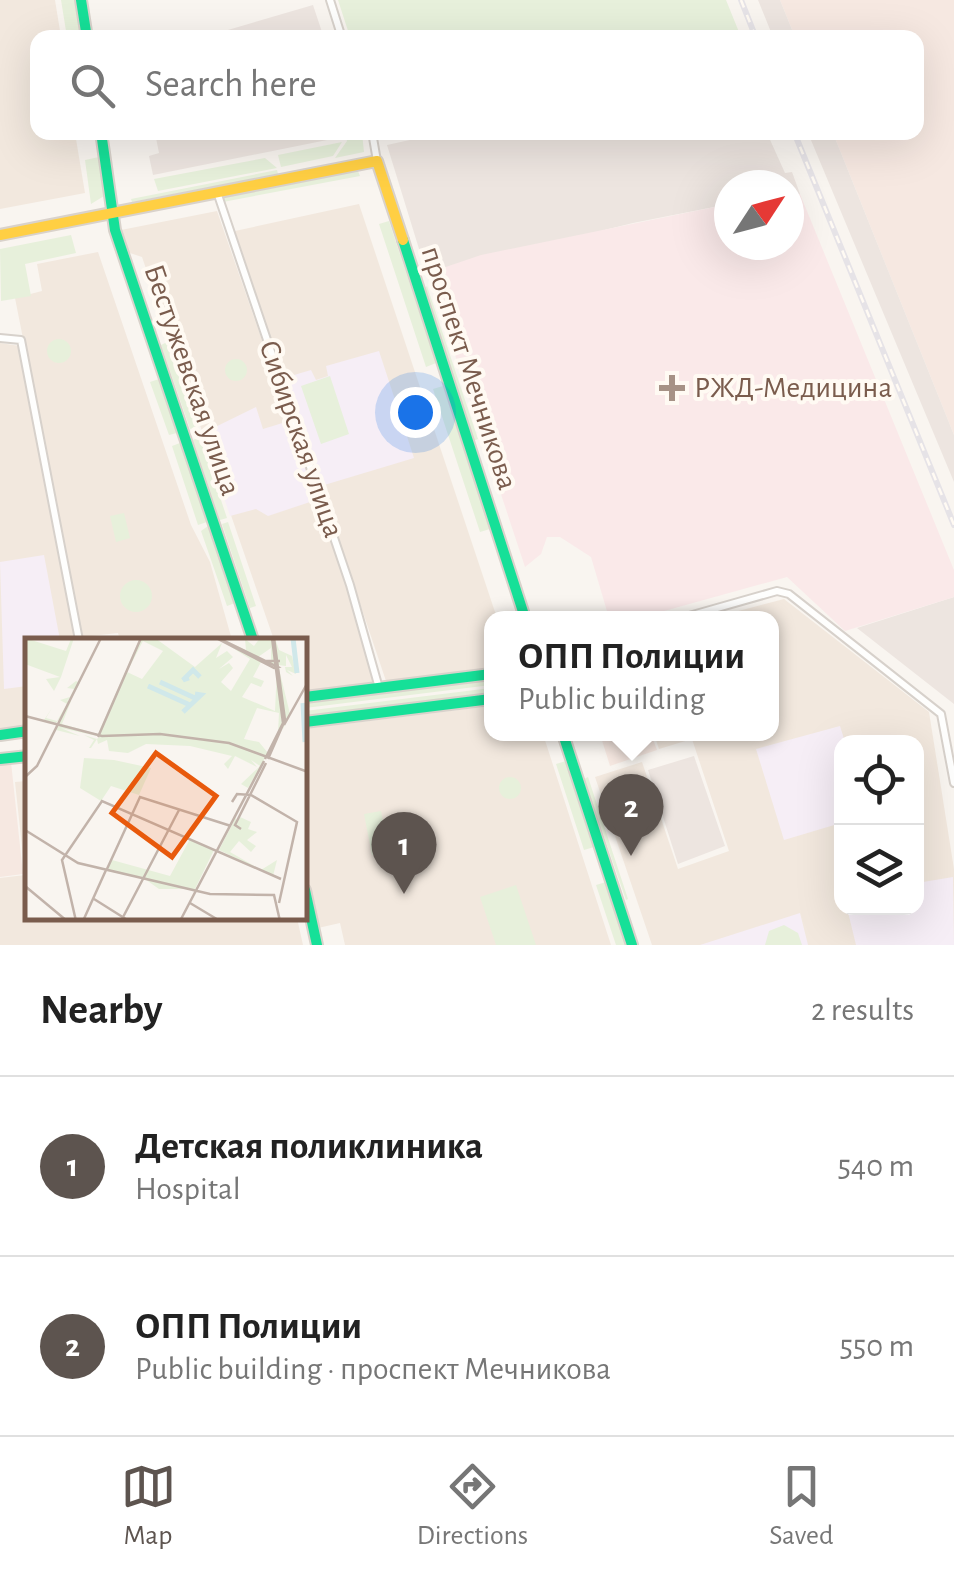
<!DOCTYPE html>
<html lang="en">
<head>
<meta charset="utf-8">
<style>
	:root { --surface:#fff; --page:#f2f2f2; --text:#222; --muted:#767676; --line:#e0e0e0; --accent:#5d544f }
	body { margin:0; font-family:"Alegreya Sans",sans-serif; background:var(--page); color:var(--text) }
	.controls { position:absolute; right:30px; bottom:30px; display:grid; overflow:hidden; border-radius:20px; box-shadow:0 10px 40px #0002 }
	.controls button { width:90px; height:90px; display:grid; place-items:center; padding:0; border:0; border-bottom:2px solid var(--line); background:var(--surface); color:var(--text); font:50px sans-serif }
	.compass { position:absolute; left:714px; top:170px; width:90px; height:90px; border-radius:50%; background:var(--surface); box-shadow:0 10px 40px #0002; rotate:54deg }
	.you { position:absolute; left:415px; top:412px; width:35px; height:35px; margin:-25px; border:8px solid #fff; border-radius:50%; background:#1a73e8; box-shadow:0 0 0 15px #1a73e833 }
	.badge { display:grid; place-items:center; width:65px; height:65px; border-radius:50%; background:var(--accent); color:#fff; font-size:32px; font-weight:700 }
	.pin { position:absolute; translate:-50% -82px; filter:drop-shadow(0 2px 5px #0008) }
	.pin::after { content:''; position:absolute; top:52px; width:35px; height:30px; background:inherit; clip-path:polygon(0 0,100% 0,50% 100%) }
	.popup { position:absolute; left:484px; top:611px; width:295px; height:130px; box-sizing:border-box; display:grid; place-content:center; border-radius:20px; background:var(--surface); filter:drop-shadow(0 2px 8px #0005); font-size:32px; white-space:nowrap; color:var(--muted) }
	.popup b { font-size:38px; color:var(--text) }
	.popup::after { content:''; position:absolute; left:50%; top:100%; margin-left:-20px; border:20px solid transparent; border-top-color:var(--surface) }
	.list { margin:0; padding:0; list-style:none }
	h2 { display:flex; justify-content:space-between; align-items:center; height:130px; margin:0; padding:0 40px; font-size:42px }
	h2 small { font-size:32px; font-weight:400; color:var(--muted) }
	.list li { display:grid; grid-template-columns:65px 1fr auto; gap:30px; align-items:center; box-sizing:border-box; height:180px; padding:0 40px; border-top:2px solid var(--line) }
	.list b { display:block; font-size:38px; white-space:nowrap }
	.list p { margin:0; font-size:32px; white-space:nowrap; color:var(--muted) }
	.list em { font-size:32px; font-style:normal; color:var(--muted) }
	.icon { flex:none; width:55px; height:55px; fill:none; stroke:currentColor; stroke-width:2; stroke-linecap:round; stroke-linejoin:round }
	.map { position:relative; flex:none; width:954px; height:945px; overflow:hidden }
	.search { position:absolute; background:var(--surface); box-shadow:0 10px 40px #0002; left:30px; right:30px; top:30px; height:110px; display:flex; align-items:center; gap:25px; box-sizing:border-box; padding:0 35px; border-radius:20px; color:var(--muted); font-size:38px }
	.sheet { height:490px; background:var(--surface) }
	nav { display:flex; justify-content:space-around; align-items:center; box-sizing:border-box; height:140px; border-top:2px solid var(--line); background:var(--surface); font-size:28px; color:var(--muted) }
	nav a { display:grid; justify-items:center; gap:5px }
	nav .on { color:var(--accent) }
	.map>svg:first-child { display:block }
	.residential { fill:#f2e8de; fill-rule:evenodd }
	.commercial { fill:#f6e8e1 }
	.industrial { fill:#ede5e0 }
	.education { fill:#f6eef6 }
	.medical { fill:#fae9e9 }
	.green { fill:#e7f0db }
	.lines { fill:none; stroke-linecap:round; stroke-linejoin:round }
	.street-casing { stroke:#d7d1cb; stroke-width:10 }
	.fast-casing { stroke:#d9d2cb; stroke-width:14 }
	.slow-casing { stroke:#d9d2cb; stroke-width:14 }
	.street { stroke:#fefefd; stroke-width:6 }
	.fast { stroke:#16e098; stroke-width:10 }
	.slow { stroke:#ffcf43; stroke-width:10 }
	.rail-casing { stroke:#e6e3e7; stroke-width:6 }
	.rail { stroke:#fffaf3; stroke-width:2.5; stroke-dasharray:8; stroke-linecap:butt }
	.poi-dot { fill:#a69286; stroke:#fffaf3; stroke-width:4 }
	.labels { text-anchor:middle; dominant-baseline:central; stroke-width:8; stroke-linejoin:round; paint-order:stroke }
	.street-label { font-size:30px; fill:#7a5c4d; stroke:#fffaf3 }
	.poi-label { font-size:30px; fill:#7a5c4d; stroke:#fffaf3; text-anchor:start }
	.inset-river { fill:none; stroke:#d0e8ea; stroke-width:5 }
	.inset-road { fill:none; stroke:#c2b3aa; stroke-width:2.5 }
	.view { fill:#e8590c; fill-opacity:0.15; stroke:#e8590c; stroke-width:5 }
	.inset-edge { fill:none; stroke:#7a5c4d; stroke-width:5 }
</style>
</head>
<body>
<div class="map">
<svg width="954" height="945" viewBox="0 0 954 945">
	<rect width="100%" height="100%" fill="#f9f5f0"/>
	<!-- residential -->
	<path class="residential" d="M 0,0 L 55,0 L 61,37 L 38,38 L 38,132 L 75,133 L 85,193 L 0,209 Z
		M 359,204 L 497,618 L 491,618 L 491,671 L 387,684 L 235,231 Z
		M 217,211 L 343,573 L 374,685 L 305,694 L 305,640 L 274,640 L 142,257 L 127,252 L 124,244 L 121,230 Z
		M 98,252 L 191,525 L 210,562 L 232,640 L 120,640 L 118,633 L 82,637 L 15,298 L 42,291 L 37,264 Z
		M 0,343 L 20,346 L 75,640 L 28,640 L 27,725 L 0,729 Z
		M 784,599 L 929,712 L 954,869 L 954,945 L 652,945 L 595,777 L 642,762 L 678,869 L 729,851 L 692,739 L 659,749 L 654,734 L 771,734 L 771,618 L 712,618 ZM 842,742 L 916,742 L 916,908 L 842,908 Z
		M 491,706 L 491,734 L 543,734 L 611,945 L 345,945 L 340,923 L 318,928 L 305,866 L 305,729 Z
		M 27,781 L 28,918 L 297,918 L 303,945 L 0,945 L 0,878 L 25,875 L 15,782 Z"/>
	<!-- commercial -->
	<path class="commercial" d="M 780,0 L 954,0 L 954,435 L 833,133 L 916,132 L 916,38 L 795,37 Z
		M 600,734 L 651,734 L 657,750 L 610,766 Z
		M 11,762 L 23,874 L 0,877 L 0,764 Z"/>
	<!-- industrial -->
	<path class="industrial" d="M 758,0 L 780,0 L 795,37 L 773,37 Z
		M 313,5 L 323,35 L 315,37 L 204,37 Z
		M 341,132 L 342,137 L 153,175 L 149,156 L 159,153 L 155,133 Z
		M 446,132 L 767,133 L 785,173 L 792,172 L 800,194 L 789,194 L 789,185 L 729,185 L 729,204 L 633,223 L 429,273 L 428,278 L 387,145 Z
		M 808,133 L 833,133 L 954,435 L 954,482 Z
		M 954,597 L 954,704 L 857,628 Z
		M 694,756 L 725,846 L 678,864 L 648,770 Z"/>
	<!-- education -->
	<path class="education" d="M 379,351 L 414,458 L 321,486 L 284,378 L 311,370 L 316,380 L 328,376 L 326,366 Z
		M 256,407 L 263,429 L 289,421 L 316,500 L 268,516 L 256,509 L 230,516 L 203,433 Z
		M 44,555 L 60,640 L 28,640 L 27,686 L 4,689 L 0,562 Z
		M 840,726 L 845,742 L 841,823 L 784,840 L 756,749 Z
		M 953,877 L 954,945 L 856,945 L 847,908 L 916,908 L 917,883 Z
		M 800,913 L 808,945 L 700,945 Z"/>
	<!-- medical -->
	<path class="medical" d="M 789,194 L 800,194 L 954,570 L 954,597 L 845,631 L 787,577 L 639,618 L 609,618 L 591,557 L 560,537 L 547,537 L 541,554 L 525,567 L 428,273 L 481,255 L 729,204 L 729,245 L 789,245 Z"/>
	<!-- green -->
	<path class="green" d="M 61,0 L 75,0 L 81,37 L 67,37 Z
		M 338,0 L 726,0 L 741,37 L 350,37 Z
		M 345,133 L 362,133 L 364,152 L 335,158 L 347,141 Z
		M 342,142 L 333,156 L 281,167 L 278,155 Z
		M 99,157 L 104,196 L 91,204 L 85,160 Z
		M 265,158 L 277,168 L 158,191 L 154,179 Z
		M 277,170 L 278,174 L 132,202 L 131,199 Z
		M 358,171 L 360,176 L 223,202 L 222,198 Z
		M 389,221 L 436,363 L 426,367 L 379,224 Z
		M 71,235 L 76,253 L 25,264 L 31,296 L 1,301 L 0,249 Z
		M 427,286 L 478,439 L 473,441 L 423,290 Z
		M47 351a12 12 0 1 1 24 0a12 12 0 1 1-24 0Z
		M 167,342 L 196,427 L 190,429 L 161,345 Z
		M225 370a11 11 0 1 1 22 0a11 11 0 1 1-22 0Z
		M 330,376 L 349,434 L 321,444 L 301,386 Z
		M 159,379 L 177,433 L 169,435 L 150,382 Z
		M 443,386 L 490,529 L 480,532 L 433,389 Z
		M 200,437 L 227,518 L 220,520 L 193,440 Z
		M 180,443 L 207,522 L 198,525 L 172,446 Z
		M 124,513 L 130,538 L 116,542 L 110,516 Z
		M 228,522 L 256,606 L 250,608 L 222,524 Z
		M 208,526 L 235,603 L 227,606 L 201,531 Z
		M120 596a16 16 0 1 1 32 0a16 16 0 1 1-32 0Z
		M 491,677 L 491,685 L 305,708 L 305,700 Z
		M 491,688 L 491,695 L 305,718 L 305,711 Z
		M 566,761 L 594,847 L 584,850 L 556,764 Z
		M499 788a11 11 0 1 1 22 0a11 11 0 1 1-22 0Z
		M 588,777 L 628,899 L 626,900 L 584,779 Z
		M 381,811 L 389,852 L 372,855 L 364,814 Z
		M 606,882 L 626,945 L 616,945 L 596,885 Z
		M 516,885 L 536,945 L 496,945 L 480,897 Z
		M 784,925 L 798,933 L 802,945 L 765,945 L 769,931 Z"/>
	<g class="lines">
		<!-- street casing -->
		<g class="street-casing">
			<path id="street" d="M 330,0 L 342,38
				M 372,132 L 377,161
				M 217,192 L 350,585 L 379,688
				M 0,338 L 21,340 L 79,640
				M 682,618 L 777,591 L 789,594 L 941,714 L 954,783"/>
		</g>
		<!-- fast casing -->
		<g class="fast-casing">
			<path id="fast" d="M 81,0 L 87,38
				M 101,132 L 115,230 L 253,640
				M 403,240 L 525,618
				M 305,697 L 491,674
				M 305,722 L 491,699
				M 563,734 L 632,945
				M 0,735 L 28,731
				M 0,759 L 28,756
				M 305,890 L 317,945"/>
		</g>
		<!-- slow casing -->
		<g class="slow-casing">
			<path id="slow" d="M 0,235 L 377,161 L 403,240"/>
		</g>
		<!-- street -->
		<use href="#street" class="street"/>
		<!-- fast -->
		<use href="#fast" class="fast"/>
		<!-- slow -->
		<use href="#slow" class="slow"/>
		<!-- rail casing -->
		<g class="rail-casing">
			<path id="rail" d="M 741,0 L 756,38
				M 794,132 L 954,525"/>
		</g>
		<!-- rail -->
		<use href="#rail" class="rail"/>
	</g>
	<!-- markers -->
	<path class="poi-dot" d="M667 373h10v10h10v10h-10v10h-10v-10h-10v-10h10z"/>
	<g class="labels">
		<!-- street labels -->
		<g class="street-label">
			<text transform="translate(469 368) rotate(72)">проспект Мечникова</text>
			<text transform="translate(192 380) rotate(71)">Бестужевская улица</text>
			<text transform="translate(301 439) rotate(71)">Сибирская улица</text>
		</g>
		<!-- poi labels -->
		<g class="poi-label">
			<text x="694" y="388">РЖД-Медицина</text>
		</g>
	</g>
	<!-- overview -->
	<g transform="translate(25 638)">
		<rect width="282" height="282" fill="#f9f5f0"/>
		<path d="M 0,0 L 41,13 L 46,1 L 49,0 L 36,39 L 29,53 L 21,41 L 35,39 L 0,26 ZM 115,0 L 130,0 L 170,29 L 197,5 L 191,20 L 202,13 L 208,19 L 194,31 L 204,25 L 208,30 L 196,44 L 206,53 L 225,21 L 203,7 L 247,29 L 248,27 L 241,24 L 246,25 L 246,10 L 233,19 L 206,5 L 221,12 L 220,1 L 229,8 L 235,0 L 250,0 L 254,12 L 267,18 L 271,36 L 262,32 L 268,38 L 261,34 L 260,29 L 267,29 L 261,17 L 261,28 L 253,27 L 265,76 L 258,91 L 259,72 L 256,72 L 257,87 L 253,95 L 254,75 L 232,70 L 219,101 L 234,104 L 243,115 L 223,150 L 216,146 L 235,128 L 226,122 L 232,129 L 210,118 L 203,131 L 199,126 L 207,118 L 165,108 L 121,106 L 103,115 L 84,113 L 82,102 L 73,106 L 72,101 L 66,110 L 64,110 L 69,102 L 59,97 L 72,101 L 76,97 L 72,98 L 36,90 L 55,98 L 31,92 L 37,78 L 31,85 L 19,82 L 27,70 L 21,80 L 32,83 L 42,66 L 35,62 L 45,59 L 49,51 L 42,50 L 51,43 L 55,45 L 47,59 L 42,63 L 46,63 L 37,86 L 73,96 ZM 118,3 L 138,13 L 117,41 L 102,34 ZM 236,24 L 252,30 L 250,73 L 217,59 L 226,45 L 236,49 L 239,43 L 228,39 ZM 59,120 L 89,122 L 126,130 L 114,157 L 86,148 L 76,163 L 55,150 ZM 211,179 L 211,186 L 215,179 L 226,184 L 223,191 L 232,194 L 222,202 L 231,208 L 226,214 L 214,203 L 205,214 L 236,232 L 252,222 L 248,238 L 194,212 ZM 165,201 L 189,212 L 170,251 L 134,251 L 117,239 L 82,233 L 87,222 L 145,238 Z" fill="#e7f0db" fill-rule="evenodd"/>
		<path class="inset-river" d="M 268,0 L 272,35M 164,40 L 158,42 L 168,32 L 175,39M 135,44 L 172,61M 123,48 L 165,67M 278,65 L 280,104M 158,74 L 176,57 L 170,56"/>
		<path class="inset-road" d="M 191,0 L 249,30 L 253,29 L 193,0M 192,0 L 238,23 L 255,23M 0,78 L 77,98 L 135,96 L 204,105 L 283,134M 259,87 L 283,44M 73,99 L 116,0M 240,121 L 258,85 L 247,0M 243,121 L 260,82 L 249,0M 0,139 L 12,128 L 76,0M 207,164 L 212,156 L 226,157 L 272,184 L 254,265M 216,191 L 210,187 L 241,125M 0,192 L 53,225 L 185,256 L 249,257 L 255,283M 82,231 L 115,159 L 206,188M 0,248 L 42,283M 69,261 L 104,283M 165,265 L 195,283M 51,283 L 37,222 L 77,163 L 256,241M 58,283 L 81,232M 96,283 L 154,172M 155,283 L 239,123"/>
		<path class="view" d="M 131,115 L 191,158 L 147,219 L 87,175 Z"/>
		<rect width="282" height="282" class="inset-edge"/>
	</g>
</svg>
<div class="controls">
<button><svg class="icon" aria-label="locate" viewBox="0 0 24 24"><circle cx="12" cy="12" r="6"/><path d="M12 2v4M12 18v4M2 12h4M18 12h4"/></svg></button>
<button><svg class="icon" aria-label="layers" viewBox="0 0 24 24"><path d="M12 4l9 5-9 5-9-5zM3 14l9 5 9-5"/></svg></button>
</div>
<svg class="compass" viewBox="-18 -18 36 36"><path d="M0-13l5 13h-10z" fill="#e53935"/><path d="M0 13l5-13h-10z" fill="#767676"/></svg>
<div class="you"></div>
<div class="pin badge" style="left:404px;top:894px">1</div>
<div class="pin badge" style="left:631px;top:856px">2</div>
<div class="popup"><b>ОПП Полиции</b>Public building</div>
<div class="search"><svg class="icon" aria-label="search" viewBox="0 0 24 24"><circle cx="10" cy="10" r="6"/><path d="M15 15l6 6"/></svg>Search here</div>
</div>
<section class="sheet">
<h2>Nearby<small>2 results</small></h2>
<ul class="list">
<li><span class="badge">1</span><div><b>Детская поликлиника</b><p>Hospital</p></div><em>540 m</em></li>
<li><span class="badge">2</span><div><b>ОПП Полиции</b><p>Public building · проспект Мечникова</p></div><em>550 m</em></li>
</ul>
</section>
<nav>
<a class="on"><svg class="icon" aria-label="map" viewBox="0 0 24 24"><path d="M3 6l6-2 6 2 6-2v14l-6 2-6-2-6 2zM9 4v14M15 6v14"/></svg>Map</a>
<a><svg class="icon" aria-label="directions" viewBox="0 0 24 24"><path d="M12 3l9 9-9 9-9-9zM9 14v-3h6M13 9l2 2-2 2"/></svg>Directions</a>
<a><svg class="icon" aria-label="saved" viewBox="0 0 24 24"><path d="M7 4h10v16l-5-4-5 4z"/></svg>Saved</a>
</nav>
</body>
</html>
